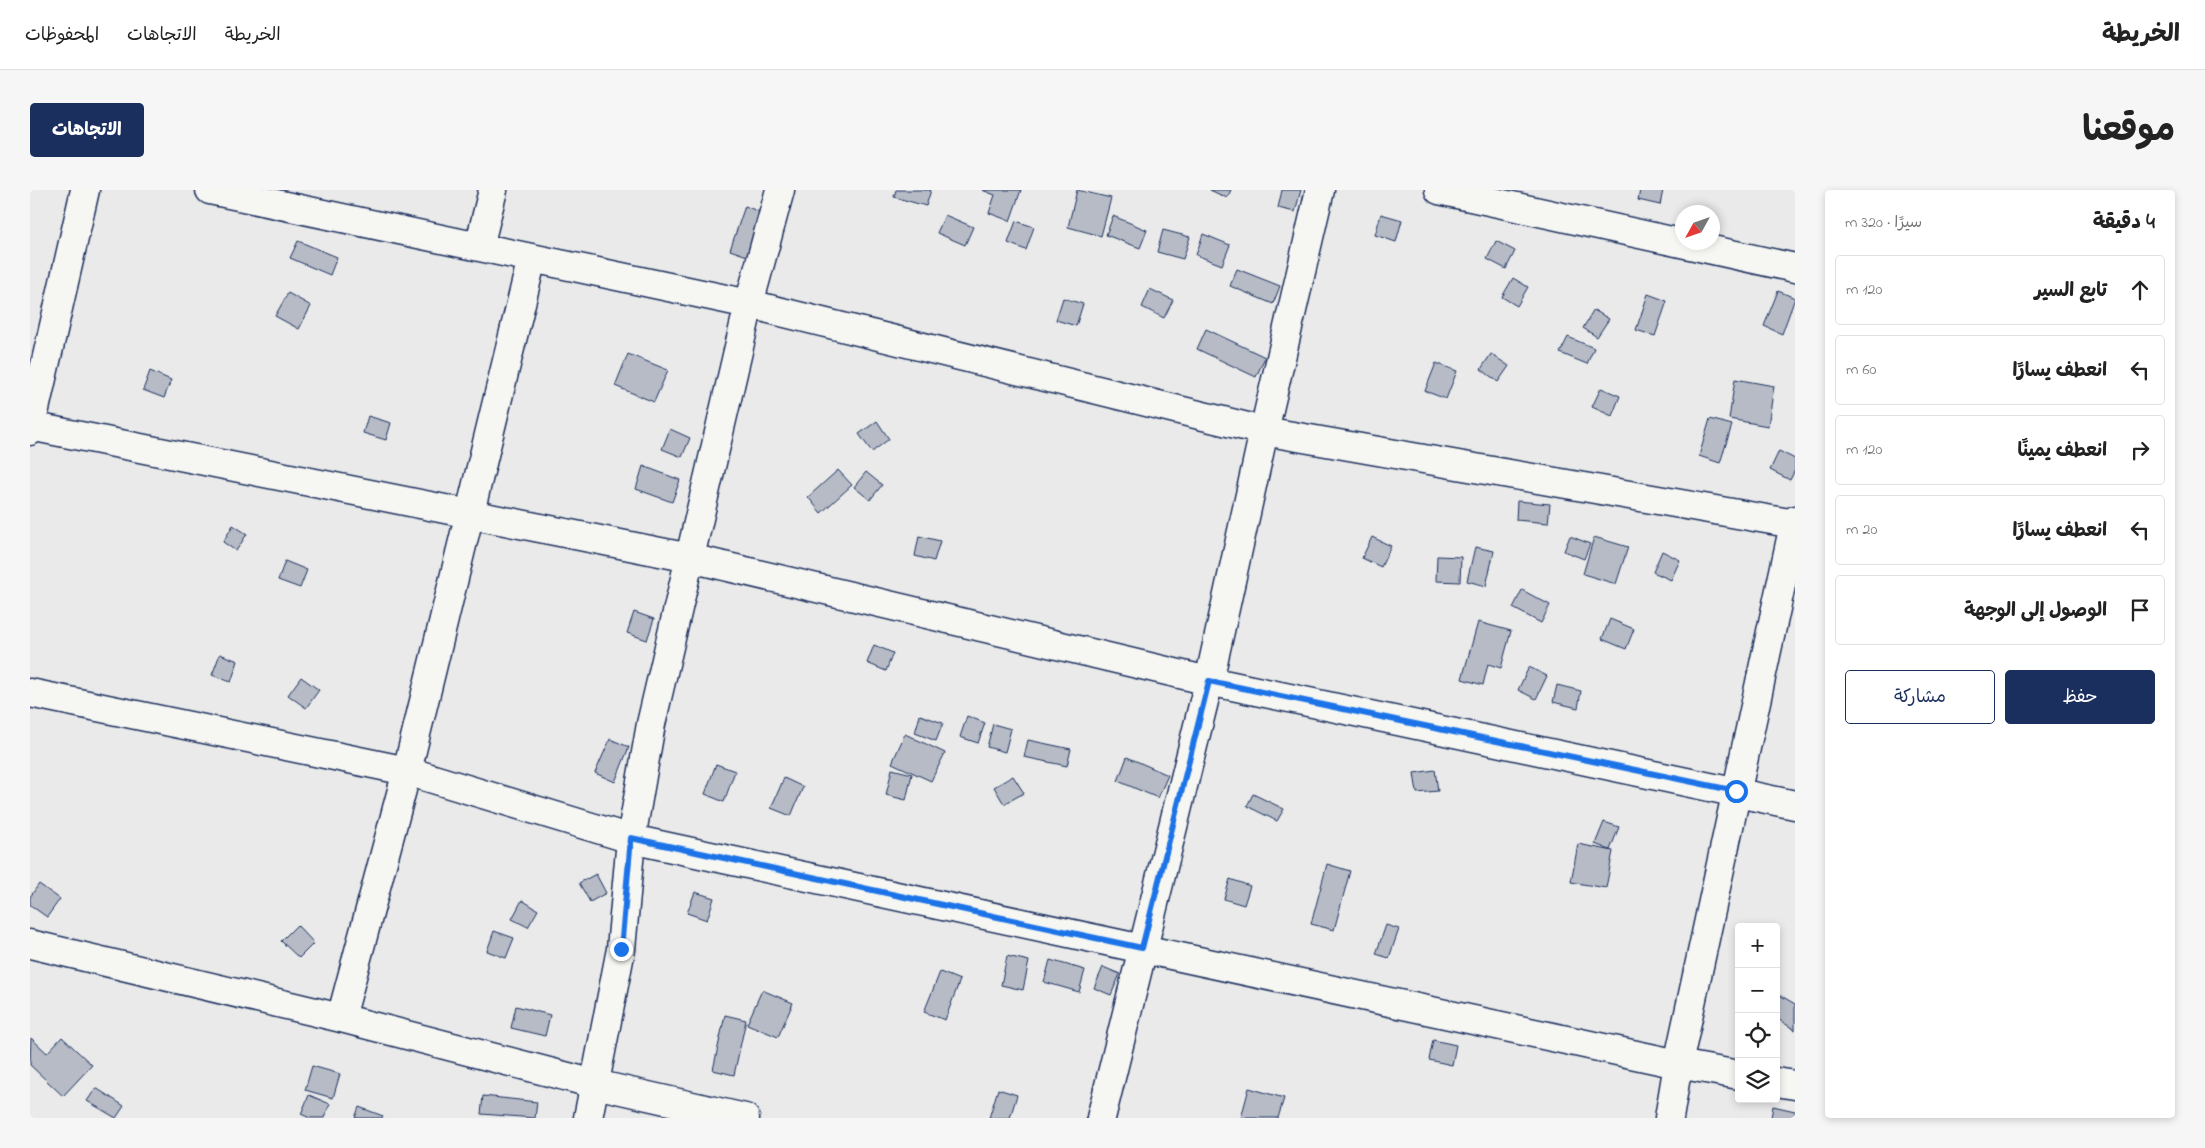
<!DOCTYPE html>
<html lang="ar">
<head>
<meta charset="utf-8">
<style>
	body { margin:0; font-family:"Indie Flower","Playpen Sans Arabic",sans-serif; background:#f6f6f6; color:#222; direction:rtl }
	.controls { position:absolute; right:15px; bottom:15px; display:grid; overflow:hidden; border-radius:5px; box-shadow:0 2px 8px #0003 }
	.controls button { width:45px; height:45px; display:grid; place-items:center; padding:0; border:0; border-bottom:1px solid #e0e0e0; background:#fff; color:#222; font:25px sans-serif }
	.compass { position:absolute; left:1645px; top:15px; width:45px; height:45px; border-radius:50%; background:#fff; box-shadow:0 2px 8px #0003; rotate:230deg }
	.stop { position:absolute; width:15px; height:15px; margin:-11px; border:4px solid #1a73e8; border-radius:50%; background:#fff }
	.stop.end { background:#1a73e8; border-color:#fff; box-shadow:0 1px 5px #0008 }
	.list { margin:0; padding:0; list-style:none }
	h2 { display:flex; justify-content:space-between; align-items:center; height:65px; margin:0; padding:0 20px; font-size:21px }
	h2 small { font-size:16px; font-weight:400; color:#767676 }
	.list li { display:grid; grid-template-columns:32px 1fr auto; gap:15px; align-items:center; box-sizing:border-box; height:70px; margin:0 10px 10px; padding:0 10px; border:1px solid #e0e0e0; border-radius:5px }
	.list b { display:block; font-size:19px; white-space:nowrap }
	.list em { font-size:16px; font-style:normal; color:#767676 }
	.actions { display:flex; gap:10px; padding:15px 20px }
	.actions a { flex:1; padding:11px 0; border:1px solid #1b2f5e; border-radius:5px; text-align:center; font-size:18px; color:#1b2f5e }
	.actions .main { background:#1b2f5e; color:#fff }
	.icon { flex:none; width:28px; height:28px; fill:none; stroke:currentColor; stroke-width:2; stroke-linecap:round; stroke-linejoin:round }
	.map { position:relative; flex:none; width:1765px; height:928px; overflow:hidden; direction:ltr; border-radius:5px }
	header { display:flex; align-items:center; gap:30px; box-sizing:border-box; height:70px; padding:0 25px; background:#fff; border-bottom:1px solid #e0e0e0 }
	header strong { font-size:24px }
	nav { display:flex; gap:28px; margin-inline-start:auto; font-size:18px }
	.intro { display:flex; align-items:center; justify-content:space-between; box-sizing:border-box; height:120px; padding:0 30px }
	h1 { margin:0; font-size:35px }
	.button { padding:12px 22px; border-radius:5px; background:#1b2f5e; color:#fff; font-size:18px; font-weight:700 }
	main { display:flex; gap:30px; padding:0 30px }
	aside { flex:1; background:#fff; border-radius:5px; box-shadow:0 2px 8px #0003 }
	.map>svg:first-child { display:block }
	.building { fill:#b6bbc6; stroke:#1b2f5e }
	.lines { fill:none; stroke-linecap:round; stroke-linejoin:round }
	.minor-casing { stroke:#1b2f5e; stroke-width:31 }
	.minor { stroke:#f6f6f2; stroke-width:28 }
	.route { stroke:#1a73e8; stroke-width:6 }
</style>
</head>
<body>
<header>
<strong>الخريطة</strong>
<nav><a>الخريطة</a><a>الاتجاهات</a><a>المحفوظات</a></nav>
</header>
<div class="intro"><h1>موقعنا</h1><a class="button">الاتجاهات</a></div>
<main>
<aside>
<h2>4 دقيقة<small>سيرًا · 320 m</small></h2>
<ul class="list">
<li><svg class="icon" aria-label="ahead" viewBox="0 0 24 24"><path d="M12 20V5M6 11l6-6 6 6"/></svg><div><b>تابع السير</b></div><em>120 m</em></li>
<li><svg class="icon" aria-label="left" viewBox="0 0 24 24"><path d="M17 20v-9H6M10 6l-5 5 5 5"/></svg><div><b>انعطف يسارًا</b></div><em>60 m</em></li>
<li><svg class="icon" aria-label="right" viewBox="0 0 24 24"><path d="M7 20v-9h11M14 6l5 5-5 5"/></svg><div><b>انعطف يمينًا</b></div><em>120 m</em></li>
<li><svg class="icon" aria-label="left" viewBox="0 0 24 24"><path d="M17 20v-9H6M10 6l-5 5 5 5"/></svg><div><b>انعطف يسارًا</b></div><em>20 m</em></li>
<li><svg class="icon" aria-label="arrive" viewBox="0 0 24 24"><path d="M6 21V4h12l-3 4 3 4H6"/></svg><div><b>الوصول إلى الوجهة</b></div></li>
</ul>
<div class="actions"><a class="main">حفظ</a><a>مشاركة</a></div>
</aside>
<div class="map">
<svg width="1765" height="928" viewBox="0 0 1765 928">
	<rect width="100%" height="100%" fill="#e9eae9"/>
	<filter id="ink" filterUnits="userSpaceOnUse"><feTurbulence type="fractalNoise" baseFrequency=".02" numOctaves="2"/><feDisplacementMap in="SourceGraphic" scale="10" xChannelSelector="R" yChannelSelector="G"/><feConvolveMatrix kernelMatrix="1 2 1 2 8 2 1 2 1" color-interpolation-filters="sRGB"/></filter>
	<g filter="url(#ink)">
		<path class="building" d="M 866,0 L 901,0 L 896,16 L 864,7 Z
			M 952,0 L 991,0 L 980,31 L 959,23 L 965,5 Z
			M 1047,0 L 1081,8 L 1071,46 L 1038,37 Z
			M 1180,0 L 1201,0 L 1197,8 Z
			M 1252,0 L 1271,0 L 1265,22 L 1248,18 Z
			M 1610,0 L 1633,0 L 1630,15 L 1608,10 Z
			M 715,16 L 735,24 L 720,67 L 700,60 Z
			M 1351,24 L 1372,30 L 1366,52 L 1345,45 Z
			M 915,25 L 943,37 L 935,55 L 907,43 Z
			M 1083,26 L 1117,40 L 1110,58 L 1076,45 Z
			M 986,31 L 1004,37 L 996,60 L 978,53 Z
			M 1133,40 L 1160,47 L 1153,69 L 1127,62 Z
			M 1173,44 L 1200,55 L 1192,75 L 1166,65 Z
			M 268,51 L 307,67 L 300,85 L 260,68 Z
			M 1466,51 L 1485,61 L 1476,79 L 1457,69 Z
			M 1207,79 L 1250,96 L 1243,114 L 1200,96 Z
			M 1483,88 L 1498,97 L 1487,116 L 1472,107 Z
			M 1120,99 L 1143,110 L 1134,128 L 1112,117 Z
			M 1748,101 L 1765,108 L 1752,144 L 1734,136 Z
			M 258,103 L 281,116 L 269,139 L 245,126 Z
			M 1618,104 L 1637,111 L 1625,146 L 1606,140 Z
			M 1033,108 L 1053,114 L 1046,136 L 1026,130 Z
			M 1564,120 L 1579,129 L 1567,147 L 1553,138 Z
			M 1176,139 L 1235,167 L 1226,187 L 1167,159 Z
			M 1538,147 L 1564,158 L 1557,174 L 1530,163 Z
			M 598,164 L 638,180 L 624,212 L 585,196 Z
			M 1461,164 L 1479,176 L 1468,192 L 1451,179 Z
			M 1406,173 L 1427,181 L 1416,209 L 1395,201 Z
			M 120,181 L 141,190 L 134,208 L 113,200 Z
			M 1705,189 L 1744,196 L 1738,236 L 1699,229 Z
			M 1571,198 L 1590,206 L 1582,226 L 1562,217 Z
			M 338,226 L 361,233 L 356,250 L 333,243 Z
			M 1680,229 L 1702,235 L 1690,273 L 1669,266 Z
			M 847,231 L 859,249 L 842,262 L 829,244 Z
			M 640,239 L 660,248 L 652,267 L 632,259 Z
			M 1749,261 L 1765,269 L 1765,280 L 1760,290 L 1740,280 Z
			M 613,276 L 650,290 L 642,312 L 606,299 Z
			M 808,280 L 822,295 L 791,323 L 778,307 Z
			M 836,282 L 852,295 L 840,310 L 824,297 Z
			M 1487,311 L 1520,314 L 1518,333 L 1486,330 Z
			M 203,335 L 217,344 L 206,361 L 193,352 Z
			M 889,346 L 910,351 L 904,371 L 885,366 Z
			M 1540,346 L 1560,354 L 1554,369 L 1534,361 Z
			M 1342,347 L 1361,356 L 1351,377 L 1332,368 Z
			M 1564,347 L 1598,357 L 1586,394 L 1553,384 Z
			M 1445,357 L 1464,361 L 1456,396 L 1437,391 Z
			M 1632,361 L 1650,370 L 1641,390 L 1623,382 Z
			M 1407,366 L 1431,367 L 1430,392 L 1406,391 Z
			M 255,371 L 277,380 L 270,398 L 248,390 Z
			M 1492,400 L 1520,415 L 1511,433 L 1483,418 Z
			M 604,422 L 624,429 L 617,450 L 597,443 Z
			M 1580,429 L 1604,439 L 1596,459 L 1572,449 Z
			M 1448,432 L 1481,441 L 1471,478 L 1458,474 L 1453,495 L 1432,489 Z
			M 844,455 L 863,463 L 856,481 L 837,473 Z
			M 190,464 L 208,471 L 201,492 L 182,485 Z
			M 1499,477 L 1517,486 L 1506,509 L 1488,500 Z
			M 271,487 L 289,500 L 276,518 L 258,505 Z
			M 1527,495 L 1551,501 L 1548,518 L 1523,512 Z
			M 890,525 L 913,533 L 906,551 L 885,543 Z
			M 937,526 L 955,533 L 948,553 L 930,547 Z
			M 963,534 L 981,539 L 975,562 L 957,557 Z
			M 875,544 L 915,563 L 901,591 L 862,573 Z
			M 580,549 L 599,557 L 585,592 L 565,583 Z
			M 998,550 L 1041,559 L 1037,576 L 994,567 Z
			M 1097,567 L 1138,585 L 1128,608 L 1088,591 Z
			M 686,574 L 705,581 L 694,612 L 675,604 Z
			M 862,579 L 882,584 L 876,610 L 856,605 Z
			M 1405,580 L 1408,601 L 1387,603 L 1384,583 Z
			M 983,586 L 994,603 L 974,614 L 964,597 Z
			M 754,588 L 773,597 L 761,626 L 741,618 Z
			M 1223,604 L 1254,619 L 1247,631 L 1217,616 Z
			M 1574,632 L 1589,637 L 1580,660 L 1565,654 Z
			M 1548,654 L 1583,661 L 1576,698 L 1541,692 Z
			M 1297,674 L 1320,681 L 1304,740 L 1281,734 Z
			M 566,684 L 576,703 L 560,712 L 549,693 Z
			M 1200,689 L 1220,696 L 1214,715 L 1194,709 Z
			M 9,694 L 30,709 L 17,727 L 0,715 L 0,707 Z
			M 665,702 L 684,708 L 677,730 L 657,723 Z
			M 492,710 L 508,720 L 498,737 L 482,729 Z
			M 267,735 L 284,753 L 269,768 L 251,751 Z
			M 1356,735 L 1369,739 L 1359,768 L 1346,764 Z
			M 464,741 L 484,748 L 476,768 L 457,761 Z
			M 977,766 L 999,771 L 993,800 L 971,795 Z
			M 1020,770 L 1055,780 L 1049,802 L 1014,792 Z
			M 1073,777 L 1090,784 L 1081,805 L 1064,798 Z
			M 910,782 L 930,790 L 915,830 L 894,822 Z
			M 732,800 L 763,813 L 748,847 L 717,834 Z
			M 1748,804 L 1765,814 L 1765,840 L 1746,828 Z
			M 486,816 L 520,825 L 515,846 L 481,838 Z
			M 695,825 L 716,830 L 704,885 L 683,880 Z
			M 32,847 L 62,875 L 33,906 L 0,875 L 1,848 L 17,863 Z
			M 1403,850 L 1426,855 L 1422,875 L 1399,870 Z
			M 282,876 L 310,884 L 303,908 L 275,900 Z
			M 66,898 L 94,916 L 86,928 L 57,911 Z
			M 1219,898 L 1254,908 L 1248,928 L 1211,928 Z
			M 968,899 L 987,905 L 980,928 L 959,928 Z
			M 279,905 L 300,914 L 294,928 L 280,928 L 271,924 Z
			M 453,906 L 507,912 L 505,928 L 451,924 Z
			M 1743,916 L 1765,921 L 1765,928 L 1741,928 Z
			M 329,917 L 353,926 L 352,928 L 325,928 Z"/>
		<g class="lines">
			<g class="minor-casing">
				<path id="minor" d="M 180,0 L 719,114 L 1234,241 L 1765,334
					M 1409,0 L 1765,78
					M 449,57 L 463,0
					M 0,236 L 660,368 L 1179,491 L 1765,615
					M 0,241 L 55,0
					M 0,503 L 377,581 L 601,649 L 1648,874 L 1709,885
					M 0,754 L 311,828 L 565,894 L 715,928
					M 311,828 L 377,581 L 502,68
					M 1746,892 L 1765,895
					M 558,928 L 591,759 L 601,649 L 621,534 L 719,114 L 750,0
					M 1071,928 L 1179,491 L 1234,241 L 1290,0
					M 1639,928 L 1648,874 L 1765,330"/>
			</g>
			<use href="#minor" class="minor"/>
		</g>
	</g>
	<g class="lines" filter="url(#ink)">
		<path class="route" d="M 591,759 L 601,648 L 1112,758 L 1179,491 L 1706,601"/>
	</g>
</svg>
<div class="controls">
<button>+</button>
<button>−</button>
<button><svg class="icon" aria-label="locate" viewBox="0 0 24 24"><circle cx="12" cy="12" r="6"/><path d="M12 2v4M12 18v4M2 12h4M18 12h4"/></svg></button>
<button><svg class="icon" aria-label="layers" viewBox="0 0 24 24"><path d="M12 4l9 5-9 5-9-5zM3 14l9 5 9-5"/></svg></button>
</div>
<svg class="compass" viewBox="-18 -18 36 36"><path d="M0-13l5 13h-10z" fill="#e53935"/><path d="M0 13l5-13h-10z" fill="#767676"/></svg>
<div class="stop" style="left:1706px;top:601px"></div>
<div class="stop end" style="left:591px;top:759px"></div>
</div>
</main>
</body>
</html>
